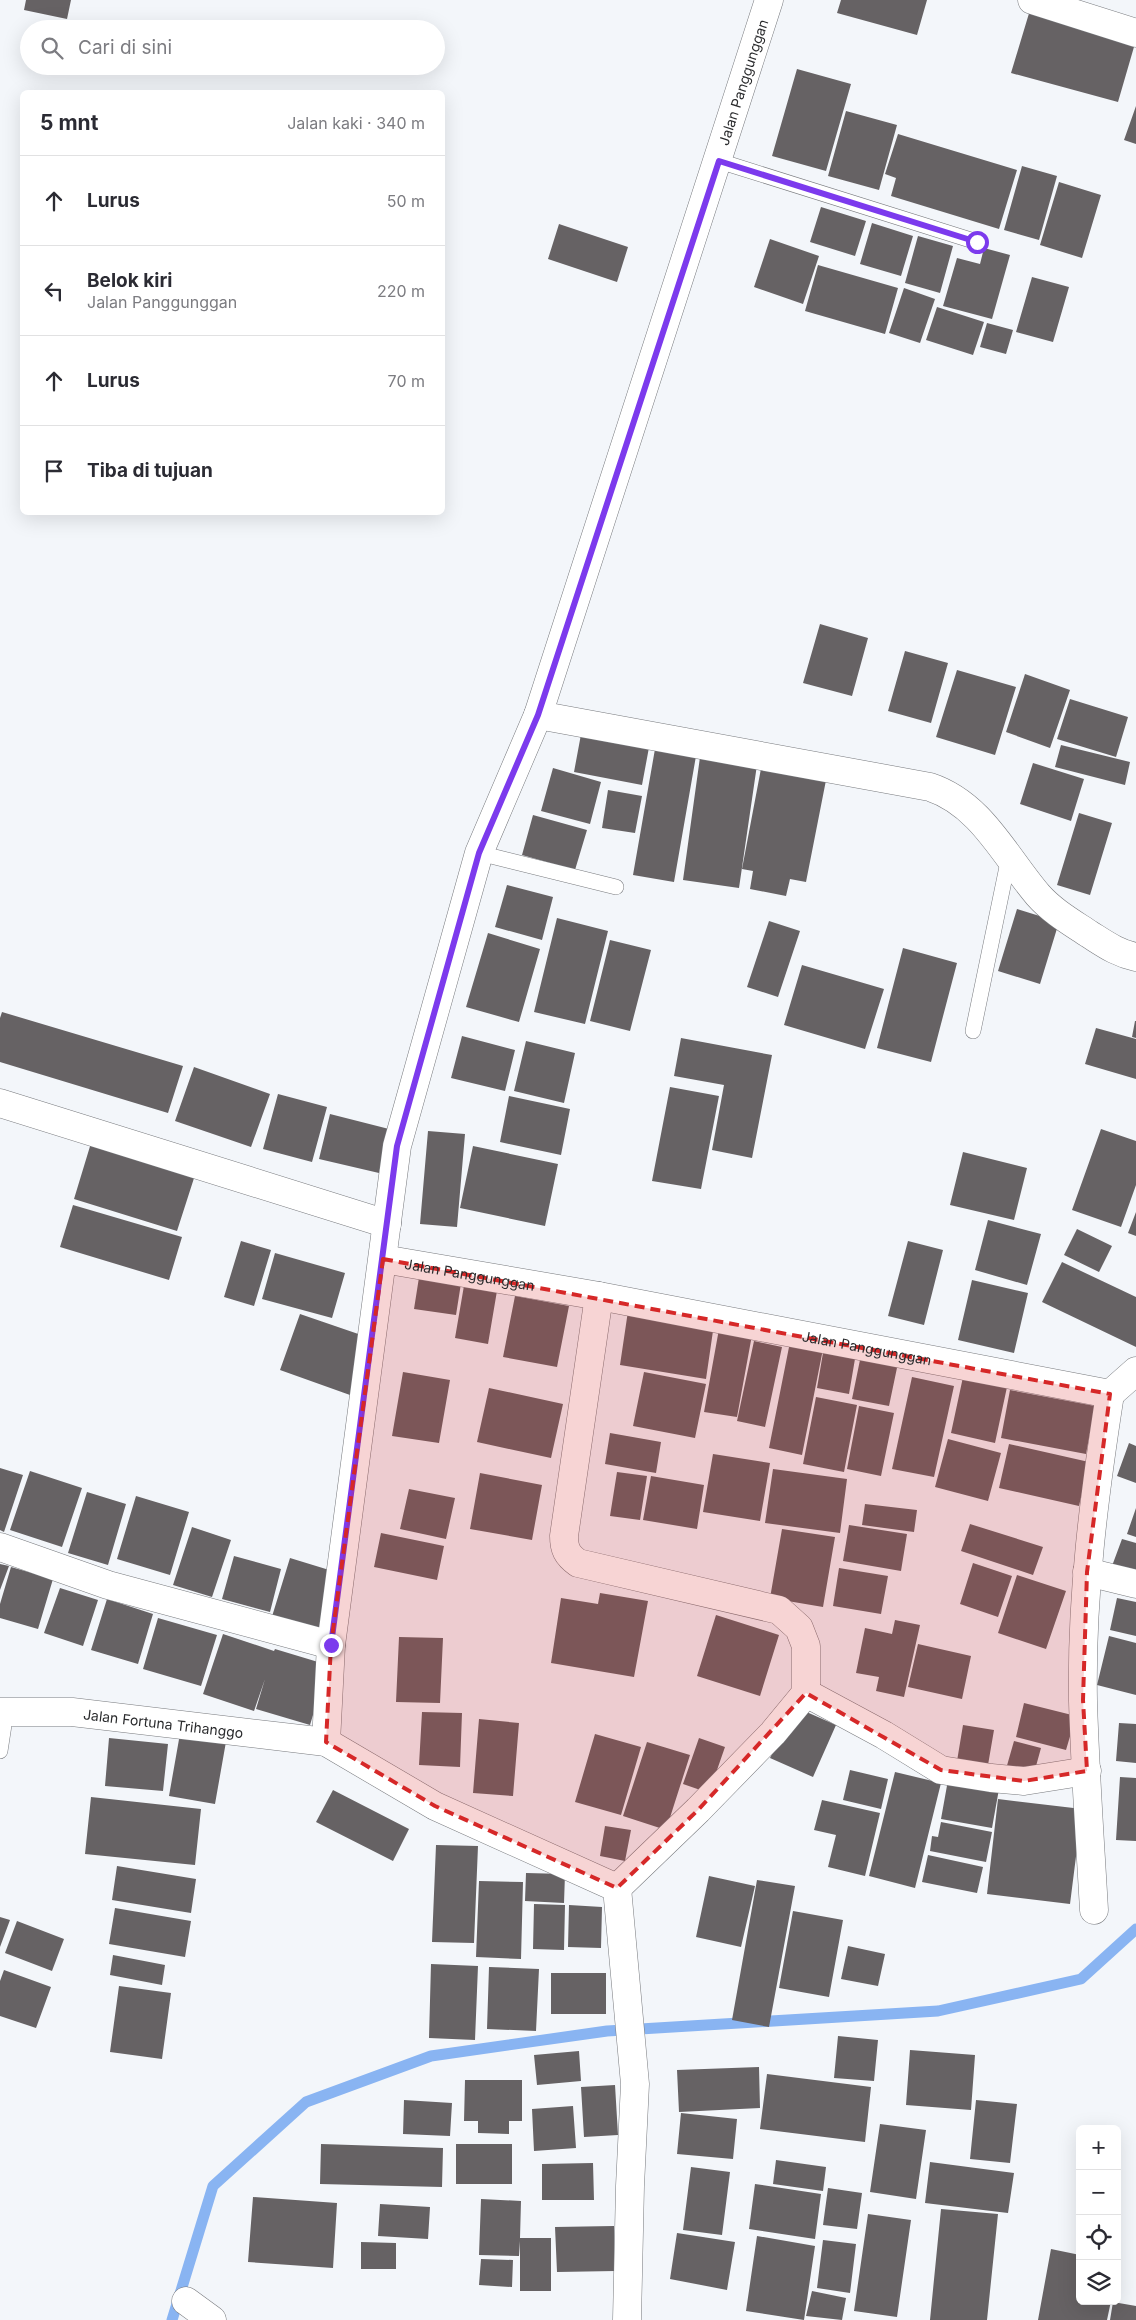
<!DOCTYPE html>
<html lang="id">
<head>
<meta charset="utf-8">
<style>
	body { margin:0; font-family:Inter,sans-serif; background:#f2f2f3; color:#2b2b33 }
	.controls { position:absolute; right:15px; bottom:15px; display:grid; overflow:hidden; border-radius:8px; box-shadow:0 5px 20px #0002 }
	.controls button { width:45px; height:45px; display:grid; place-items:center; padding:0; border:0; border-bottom:1px solid #e1e1e2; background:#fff; color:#2b2b33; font:25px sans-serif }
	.stop { position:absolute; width:15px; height:15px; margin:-11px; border:4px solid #7c3aed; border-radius:50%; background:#fff }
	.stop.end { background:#7c3aed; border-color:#fff; box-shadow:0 1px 5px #0008 }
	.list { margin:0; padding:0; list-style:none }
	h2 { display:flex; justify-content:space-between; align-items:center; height:65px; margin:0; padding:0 20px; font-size:21px }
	h2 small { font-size:16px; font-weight:400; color:#7c7c81 }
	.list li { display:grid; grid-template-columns:32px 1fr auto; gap:15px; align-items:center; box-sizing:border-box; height:90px; padding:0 20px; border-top:1px solid #e1e1e2 }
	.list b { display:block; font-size:19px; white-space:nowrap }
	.list p { margin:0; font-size:16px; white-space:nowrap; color:#7c7c81 }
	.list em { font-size:16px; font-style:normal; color:#7c7c81 }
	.icon { flex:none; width:28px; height:28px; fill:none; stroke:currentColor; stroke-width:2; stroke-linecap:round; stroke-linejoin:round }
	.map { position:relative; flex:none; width:1136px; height:2320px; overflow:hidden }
	.search { position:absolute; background:#fff; box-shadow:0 5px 20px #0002; left:20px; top:20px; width:425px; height:55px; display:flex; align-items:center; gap:12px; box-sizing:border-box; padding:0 18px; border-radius:28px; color:#7c7c81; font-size:19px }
	.panel { position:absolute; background:#fff; box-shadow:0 5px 20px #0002; left:20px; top:90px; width:425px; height:425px; border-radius:8px }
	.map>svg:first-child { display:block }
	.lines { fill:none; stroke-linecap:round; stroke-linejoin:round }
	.stream { stroke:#89b4f2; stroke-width:11 }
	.building { fill:#666264 }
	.lane-casing { stroke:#787a7e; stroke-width:16 }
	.street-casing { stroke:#787a7e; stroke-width:29 }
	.lane { stroke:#fff; stroke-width:15 }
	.street { stroke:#fff; stroke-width:28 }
	.route { stroke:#7c3aed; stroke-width:6 }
	.marked { fill:#d62828; fill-opacity:0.2; stroke:#d62828; stroke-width:4; stroke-dasharray:10 6; stroke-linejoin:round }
	.labels { text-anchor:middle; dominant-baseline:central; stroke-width:5; stroke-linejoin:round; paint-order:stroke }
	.street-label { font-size:14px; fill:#2a2b2d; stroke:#fff }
</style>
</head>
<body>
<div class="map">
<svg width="1136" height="2320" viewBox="0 0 1136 2320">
	<rect width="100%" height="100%" fill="#f3f6fa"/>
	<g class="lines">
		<path class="stream" d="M 172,2320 L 213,2186 L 306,2102 L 431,2056 L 607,2031 L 938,2011 L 1081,1979 L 1136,1929"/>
	</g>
	<path class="building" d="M 26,0 L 71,0 L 67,19 L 24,10 Z
		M 841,0 L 927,0 L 917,35 L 837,13 Z
		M 1030,10 L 1136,40 L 1118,102 L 1011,73 Z
		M 797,69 L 851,84 L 826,171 L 772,156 Z
		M 1136,106 L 1136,144 L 1124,140 Z
		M 846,111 L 897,125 L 879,190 L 828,176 Z
		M 898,134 L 1017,170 L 999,229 L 891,196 L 896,178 L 885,174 Z
		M 1022,166 L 1057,176 L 1039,240 L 1004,230 Z
		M 1059,182 L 1101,195 L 1082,258 L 1040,245 Z
		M 821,207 L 866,221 L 855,256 L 810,242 Z
		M 872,223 L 913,236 L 901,276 L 860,264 Z
		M 559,224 L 628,247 L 617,282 L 548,259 Z
		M 918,236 L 953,246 L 940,293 L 905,283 Z
		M 770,239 L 819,256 L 803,304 L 754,287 Z
		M 984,248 L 1010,255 L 992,319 L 943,306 L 957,258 L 980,264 Z
		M 818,265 L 898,288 L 885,334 L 805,311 Z
		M 1032,277 L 1069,287 L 1053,342 L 1016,332 Z
		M 904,288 L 935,299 L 920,343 L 889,333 Z
		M 937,307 L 984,322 L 973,355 L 926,340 Z
		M 987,323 L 1013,330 L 1006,354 L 980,347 Z
		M 820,624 L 868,638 L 852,696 L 803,683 Z
		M 905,651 L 948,663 L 931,723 L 888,711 Z
		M 957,670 L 1016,687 L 995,755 L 936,737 Z
		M 1025,674 L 1070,690 L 1050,748 L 1006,732 Z
		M 1070,699 L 1128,717 L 1116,757 L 1057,739 Z
		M 582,729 L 650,742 L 642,785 L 574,772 Z
		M 1061,745 L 1130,762 L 1125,785 L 1055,767 Z
		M 655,749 L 696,756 L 674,882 L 633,875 Z
		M 701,750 L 758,758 L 739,888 L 683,880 Z
		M 763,758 L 828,770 L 806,882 L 790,879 L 786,896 L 750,889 L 753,871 L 742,869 Z
		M 1033,763 L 1084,779 L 1071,821 L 1020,804 Z
		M 553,768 L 601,782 L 590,824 L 541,811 Z
		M 608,790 L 642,796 L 635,833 L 602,828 Z
		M 1079,813 L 1112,823 L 1090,895 L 1057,885 Z
		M 533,815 L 587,830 L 575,870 L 522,855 Z
		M 507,885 L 553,897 L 542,940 L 495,927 Z
		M 1017,909 L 1059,922 L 1040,984 L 998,971 Z
		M 557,918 L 608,931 L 585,1024 L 534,1012 Z
		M 769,921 L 800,931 L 778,997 L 747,987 Z
		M 488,933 L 540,949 L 519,1022 L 466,1007 Z
		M 610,940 L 651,950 L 630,1031 L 590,1021 Z
		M 903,948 L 957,963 L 931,1062 L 877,1048 Z
		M 802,965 L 884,989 L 865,1049 L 784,1025 Z
		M 2,1012 L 183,1066 L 168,1113 L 0,1062 L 0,1018 Z
		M 1135,1021 L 1136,1021 L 1136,1038 L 1132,1037 Z
		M 1096,1028 L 1136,1039 L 1136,1079 L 1085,1064 Z
		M 462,1036 L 515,1050 L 505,1091 L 451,1078 Z
		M 681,1038 L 772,1055 L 752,1158 L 712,1150 L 724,1085 L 674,1076 Z
		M 526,1041 L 575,1053 L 564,1103 L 514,1091 Z
		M 194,1067 L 270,1094 L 251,1147 L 175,1121 Z
		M 670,1087 L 719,1096 L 701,1189 L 652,1181 Z
		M 278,1094 L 327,1107 L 312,1162 L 263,1149 Z
		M 509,1096 L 570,1109 L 561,1155 L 500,1142 Z
		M 330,1114 L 389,1129 L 379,1173 L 319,1159 Z
		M 1101,1129 L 1136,1141 L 1136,1185 L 1121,1227 L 1072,1210 Z
		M 428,1131 L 465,1134 L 457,1227 L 420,1224 Z
		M 91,1143 L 195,1175 L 177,1231 L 74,1199 Z
		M 473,1146 L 558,1164 L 545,1226 L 460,1208 Z
		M 963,1152 L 1027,1168 L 1014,1220 L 950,1205 Z
		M 73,1205 L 182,1237 L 169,1280 L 60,1247 Z
		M 1136,1212 L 1136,1236 L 1128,1233 Z
		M 988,1220 L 1041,1234 L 1027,1285 L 975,1270 Z
		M 1077,1229 L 1112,1246 L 1099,1272 L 1064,1255 Z
		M 241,1241 L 271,1250 L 254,1306 L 224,1297 Z
		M 908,1241 L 943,1250 L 924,1325 L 888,1316 Z
		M 275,1253 L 345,1273 L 332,1318 L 262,1299 Z
		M 1062,1262 L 1136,1297 L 1136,1347 L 1042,1302 Z
		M 420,1271 L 462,1277 L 456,1315 L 414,1309 Z
		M 466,1274 L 499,1279 L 488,1344 L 455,1338 Z
		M 972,1280 L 1028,1293 L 1014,1353 L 958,1340 Z
		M 515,1296 L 569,1306 L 557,1367 L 503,1357 Z
		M 628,1311 L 714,1324 L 706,1379 L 620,1365 Z
		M 300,1314 L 370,1338 L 350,1395 L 280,1370 Z
		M 719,1329 L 752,1335 L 737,1417 L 704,1412 Z
		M 754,1341 L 782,1347 L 765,1427 L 737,1421 Z
		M 790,1342 L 823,1349 L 802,1455 L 769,1448 Z
		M 824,1347 L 856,1353 L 849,1394 L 817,1388 Z
		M 861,1355 L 898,1363 L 889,1406 L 852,1399 Z
		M 403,1372 L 450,1380 L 439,1443 L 392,1436 Z
		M 644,1372 L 706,1384 L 695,1438 L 633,1426 Z
		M 912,1377 L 954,1386 L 934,1477 L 892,1469 Z
		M 963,1377 L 1007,1387 L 995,1443 L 951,1433 Z
		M 489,1388 L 563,1404 L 551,1458 L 477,1442 Z
		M 1010,1390 L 1095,1406 L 1086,1454 L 1001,1438 Z
		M 816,1397 L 857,1405 L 844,1472 L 803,1464 Z
		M 859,1406 L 894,1413 L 881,1476 L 847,1469 Z
		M 610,1433 L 661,1442 L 656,1473 L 605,1464 Z
		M 948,1439 L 1001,1453 L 988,1501 L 935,1487 Z
		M 1129,1443 L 1136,1446 L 1136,1483 L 1117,1476 Z
		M 1009,1444 L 1089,1462 L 1079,1506 L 999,1488 Z
		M 713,1454 L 770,1463 L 760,1521 L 703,1512 Z
		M 0,1468 L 23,1475 L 4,1532 L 0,1530 Z
		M 773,1469 L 847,1479 L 840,1533 L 765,1523 Z
		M 30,1471 L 82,1488 L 62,1547 L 10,1530 Z
		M 617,1472 L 647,1476 L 640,1520 L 610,1516 Z
		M 480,1473 L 542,1485 L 532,1540 L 470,1529 Z
		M 651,1476 L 704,1485 L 697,1529 L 643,1520 Z
		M 409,1489 L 455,1498 L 446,1539 L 400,1529 Z
		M 87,1492 L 126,1504 L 108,1565 L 68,1553 Z
		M 136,1496 L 189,1512 L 170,1575 L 117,1559 Z
		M 865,1504 L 917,1510 L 914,1532 L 862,1525 Z
		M 1136,1508 L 1136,1537 L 1127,1534 Z
		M 970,1524 L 1043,1547 L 1033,1575 L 961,1551 Z
		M 849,1525 L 907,1534 L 901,1571 L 843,1561 Z
		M 192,1527 L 231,1540 L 212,1597 L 173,1585 Z
		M 782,1529 L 835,1537 L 823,1607 L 770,1598 Z
		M 381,1533 L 444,1546 L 437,1580 L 374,1567 Z
		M 1122,1539 L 1136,1543 L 1136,1574 L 1112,1566 Z
		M 234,1556 L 281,1569 L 270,1612 L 222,1599 Z
		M 290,1558 L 339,1573 L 319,1638 L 270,1623 Z
		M 973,1563 L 1012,1576 L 998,1617 L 960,1604 Z
		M 0,1564 L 9,1566 L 0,1590 Z
		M 11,1567 L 53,1579 L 38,1629 L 0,1618 L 0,1604 Z
		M 839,1568 L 888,1576 L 881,1614 L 833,1606 Z
		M 1017,1575 L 1066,1591 L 1046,1649 L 998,1633 Z
		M 60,1588 L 98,1600 L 83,1646 L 44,1633 Z
		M 600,1593 L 648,1601 L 634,1677 L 551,1663 L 561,1598 L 598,1604 Z
		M 1117,1598 L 1136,1602 L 1136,1636 L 1110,1630 Z
		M 107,1599 L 153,1614 L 138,1664 L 91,1650 Z
		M 716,1615 L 779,1635 L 760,1696 L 697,1676 Z
		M 158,1618 L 217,1635 L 201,1686 L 143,1669 Z
		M 895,1620 L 920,1625 L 904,1697 L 876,1691 L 879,1677 L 856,1673 L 865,1628 L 892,1634 Z
		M 223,1634 L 274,1651 L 275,1649 L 328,1665 L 310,1725 L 256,1709 L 265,1679 L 254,1711 L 203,1694 Z
		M 1109,1636 L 1136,1643 L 1136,1695 L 1097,1685 Z
		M 399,1637 L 443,1638 L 440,1703 L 396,1702 Z
		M 918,1644 L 971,1656 L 962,1699 L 908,1687 Z
		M 1024,1703 L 1076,1716 L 1066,1750 L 1016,1737 Z
		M 802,1710 L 836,1725 L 813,1777 L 770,1758 L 789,1718 Z
		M 422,1712 L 462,1713 L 460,1767 L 419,1765 Z
		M 479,1719 L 519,1723 L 513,1796 L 473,1793 Z
		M 1119,1723 L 1136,1724 L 1136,1763 L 1116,1761 Z
		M 963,1725 L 994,1730 L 988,1765 L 957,1761 Z
		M 181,1728 L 227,1736 L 215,1804 L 169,1796 Z
		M 595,1734 L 641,1747 L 621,1815 L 575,1802 Z
		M 109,1738 L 168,1744 L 163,1791 L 105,1786 Z
		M 699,1738 L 725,1747 L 709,1793 L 683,1784 Z
		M 1014,1741 L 1041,1748 L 1033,1777 L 1006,1769 Z
		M 647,1742 L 690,1755 L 666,1830 L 623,1816 Z
		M 850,1770 L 888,1779 L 881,1809 L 843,1800 Z
		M 895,1772 L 941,1783 L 915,1888 L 869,1876 Z
		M 1120,1777 L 1136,1778 L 1136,1841 L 1116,1840 Z
		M 948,1780 L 999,1789 L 992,1828 L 941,1819 Z
		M 333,1790 L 409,1829 L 393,1861 L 316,1822 Z
		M 91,1797 L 201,1809 L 195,1865 L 85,1854 Z
		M 998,1799 L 1082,1809 L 1070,1904 L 987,1894 Z
		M 822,1800 L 880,1813 L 865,1876 L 828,1867 L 836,1835 L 814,1830 Z
		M 941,1822 L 992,1832 L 986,1862 L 930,1851 L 932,1836 L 938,1837 Z
		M 605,1826 L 631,1830 L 625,1861 L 600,1856 Z
		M 436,1845 L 478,1846 L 474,1943 L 432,1942 Z
		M 928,1855 L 983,1867 L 977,1893 L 922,1882 Z
		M 117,1866 L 196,1879 L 191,1913 L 112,1900 Z
		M 526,1873 L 565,1874 L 564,1903 L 525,1901 Z
		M 709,1876 L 755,1886 L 741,1947 L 696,1937 Z
		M 757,1880 L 795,1886 L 769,2027 L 732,2020 Z
		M 479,1881 L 523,1882 L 521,1959 L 476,1957 Z
		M 534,1904 L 565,1905 L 564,1950 L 533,1949 Z
		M 569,1905 L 602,1907 L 601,1948 L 568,1947 Z
		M 115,1908 L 191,1921 L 185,1957 L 109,1944 Z
		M 793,1911 L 843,1920 L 829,1997 L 779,1988 Z
		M 0,1917 L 10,1920 L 0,1947 Z
		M 17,1921 L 64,1939 L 52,1971 L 5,1953 Z
		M 848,1946 L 885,1954 L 878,1986 L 841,1979 Z
		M 113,1955 L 165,1965 L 162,1985 L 110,1975 Z
		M 431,1964 L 478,1966 L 475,2040 L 429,2038 Z
		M 489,1967 L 539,1969 L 536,2031 L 487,2029 Z
		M 4,1970 L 51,1987 L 36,2028 L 0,2016 L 0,1981 Z
		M 551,1973 L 606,1973 L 606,2014 L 551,2014 Z
		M 119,1986 L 171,1993 L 162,2059 L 110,2052 Z
		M 838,2036 L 878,2040 L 874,2081 L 834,2078 Z
		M 910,2050 L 975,2055 L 971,2110 L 906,2105 Z
		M 579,2051 L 581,2081 L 537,2085 L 534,2055 Z
		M 759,2067 L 760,2108 L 679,2112 L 677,2070 Z
		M 767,2074 L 871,2087 L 865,2142 L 760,2129 Z
		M 465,2080 L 522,2080 L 522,2121 L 509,2121 L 509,2134 L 478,2133 L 478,2121 L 464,2121 Z
		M 615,2085 L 618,2135 L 584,2137 L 581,2087 Z
		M 404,2100 L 452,2103 L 450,2136 L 403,2134 Z
		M 976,2100 L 1017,2104 L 1010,2163 L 970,2159 Z
		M 573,2106 L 576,2148 L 534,2151 L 532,2109 Z
		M 681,2113 L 737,2119 L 733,2159 L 677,2154 Z
		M 880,2124 L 926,2130 L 916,2199 L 870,2192 Z
		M 321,2144 L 443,2148 L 442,2187 L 320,2184 Z
		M 456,2144 L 512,2144 L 512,2184 L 456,2184 Z
		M 776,2160 L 826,2167 L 823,2191 L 773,2184 Z
		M 930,2162 L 1014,2173 L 1008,2213 L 925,2203 Z
		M 593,2163 L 594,2200 L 542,2200 L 542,2164 Z
		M 691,2167 L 730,2172 L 722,2235 L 683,2230 Z
		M 755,2184 L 821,2194 L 815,2239 L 749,2229 Z
		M 828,2188 L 862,2193 L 857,2229 L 823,2225 Z
		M 253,2197 L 337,2203 L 333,2268 L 248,2262 Z
		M 481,2199 L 521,2201 L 520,2238 L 551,2238 L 551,2291 L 520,2291 L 520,2241 L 519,2256 L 479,2255 Z
		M 380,2204 L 430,2207 L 428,2239 L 378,2236 Z
		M 941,2209 L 998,2214 L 987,2320 L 930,2320 Z
		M 868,2214 L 911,2220 L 897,2317 L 854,2311 Z
		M 614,2226 L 615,2271 L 557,2272 L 555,2227 Z
		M 677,2233 L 735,2242 L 727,2290 L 670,2279 Z
		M 757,2236 L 815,2246 L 804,2320 L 746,2311 Z
		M 823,2240 L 856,2244 L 850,2293 L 817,2288 Z
		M 361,2242 L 396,2243 L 396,2269 L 361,2269 Z
		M 1051,2249 L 1080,2255 L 1080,2301 L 1111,2301 L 1107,2320 L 1038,2320 Z
		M 481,2259 L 513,2260 L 512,2287 L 479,2285 Z
		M 812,2291 L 846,2298 L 842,2320 L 806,2316 Z
		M 1113,2302 L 1136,2306 L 1136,2320 L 1110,2320 Z"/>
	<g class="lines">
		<g class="lane-casing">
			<path id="lane" d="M 719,161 L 977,242
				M 479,853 L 616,887
				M 973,1031 L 1009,857
				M 0,1751 L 6,1712"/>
		</g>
		<g class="street-casing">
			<g id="street">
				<path d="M 1032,0 L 1136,33"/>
				<path d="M 538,715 L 930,787 C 981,804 1004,855 1038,895 C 1052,911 1071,922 1089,934 C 1105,944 1117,953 1136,957"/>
				<path d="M 0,1103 L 387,1224"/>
				<path id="s1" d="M 383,1259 L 599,1296 L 1110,1394 L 1136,1371"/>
				<path d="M 599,1296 L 564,1536 C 564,1549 567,1555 578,1563 L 779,1610 L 799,1628 L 806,1646 L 806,1693 L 773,1733 L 698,1810 L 617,1888"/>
				<path d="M 0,1547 L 108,1585 L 331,1645"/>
				<path d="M 1087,1572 L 1136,1584"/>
				<path d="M 806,1693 L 884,1735 L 941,1770 L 991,1778 L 1024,1781 L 1087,1771"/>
				<path id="s2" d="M 0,1712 L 72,1712 L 326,1742 L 435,1806 L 617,1888 L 635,2084 L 630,2186 L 627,2320"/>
				<path id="s3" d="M 326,1742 L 331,1645 L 397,1146 L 479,853 L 538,715 L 769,0"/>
				<path d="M 1094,1910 C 1090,1840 1085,1770 1083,1701 C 1081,1598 1094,1496 1110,1394"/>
				<path d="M 186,2301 L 212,2320"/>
			</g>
		</g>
		<use href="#lane" class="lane"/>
		<use href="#street" class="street"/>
	</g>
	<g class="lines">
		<path class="route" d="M 331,1645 L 397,1146 L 479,853 L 538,715 L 719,161 L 977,242"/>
	</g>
	<path class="marked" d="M 383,1259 L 1110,1394 L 1087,1572 L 1083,1700 L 1087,1771 L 1024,1781 L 941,1770 L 806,1693 L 698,1810 L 617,1888 L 435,1806 L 326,1742 L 331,1645 Z"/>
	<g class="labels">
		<g class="street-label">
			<text stroke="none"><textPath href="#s3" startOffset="1720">Jalan Panggunggan</textPath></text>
			<text stroke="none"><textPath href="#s1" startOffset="88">Jalan Panggunggan</textPath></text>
			<text stroke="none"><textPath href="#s1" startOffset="492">Jalan Panggunggan</textPath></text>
			<text stroke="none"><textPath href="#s2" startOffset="164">Jalan Fortuna Trihanggo</textPath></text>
		</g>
	</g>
</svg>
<div class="controls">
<button>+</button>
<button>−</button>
<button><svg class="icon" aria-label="locate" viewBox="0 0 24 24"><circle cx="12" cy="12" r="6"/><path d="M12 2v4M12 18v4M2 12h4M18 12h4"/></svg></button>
<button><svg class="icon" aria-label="layers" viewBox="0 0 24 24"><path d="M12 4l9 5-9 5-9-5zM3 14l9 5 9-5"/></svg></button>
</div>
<div class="stop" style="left:977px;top:242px"></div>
<div class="stop end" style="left:331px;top:1645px"></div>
<div class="search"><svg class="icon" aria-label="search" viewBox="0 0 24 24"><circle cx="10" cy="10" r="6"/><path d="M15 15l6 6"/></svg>Cari di sini</div>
<section class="panel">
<h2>5 mnt<small>Jalan kaki · 340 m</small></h2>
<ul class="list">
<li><svg class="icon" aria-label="ahead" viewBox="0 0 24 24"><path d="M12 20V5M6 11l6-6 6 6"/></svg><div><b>Lurus</b></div><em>50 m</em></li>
<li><svg class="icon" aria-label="left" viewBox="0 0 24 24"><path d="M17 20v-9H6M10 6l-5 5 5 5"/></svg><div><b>Belok kiri</b><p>Jalan Panggunggan</p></div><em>220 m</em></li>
<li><svg class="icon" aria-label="ahead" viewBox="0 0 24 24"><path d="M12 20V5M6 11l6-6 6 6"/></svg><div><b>Lurus</b></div><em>70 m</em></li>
<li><svg class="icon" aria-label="arrive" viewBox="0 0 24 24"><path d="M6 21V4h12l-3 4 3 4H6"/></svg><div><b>Tiba di tujuan</b></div></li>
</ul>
</section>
</div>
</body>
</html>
